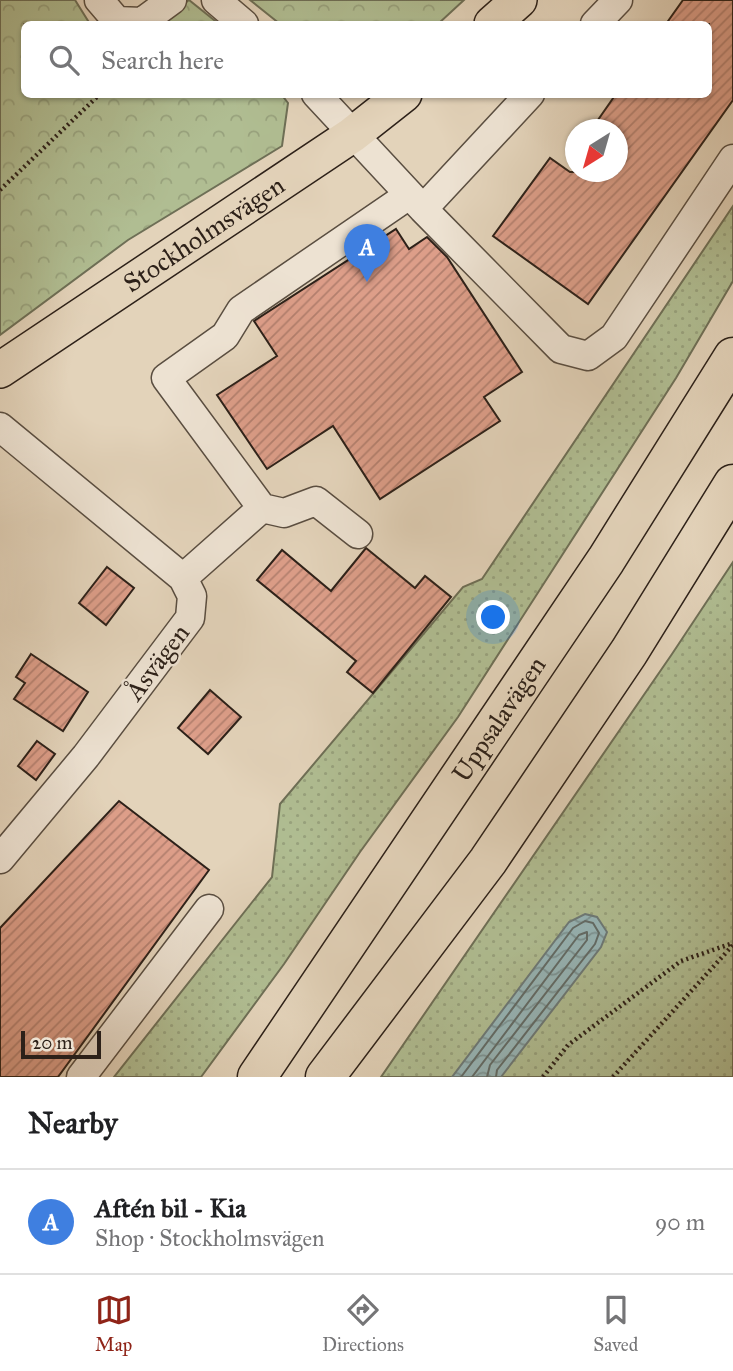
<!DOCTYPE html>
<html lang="en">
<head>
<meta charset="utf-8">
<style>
	body { margin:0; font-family:"IM FELL Great Primer",serif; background:#f2f2f2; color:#202124 }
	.compass { position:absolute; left:565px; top:119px; width:63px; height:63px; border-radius:50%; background:#fff; box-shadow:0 2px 5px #0004; rotate:217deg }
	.scale { position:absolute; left:21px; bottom:18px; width:80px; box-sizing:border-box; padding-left:7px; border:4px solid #2d2119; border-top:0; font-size:19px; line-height:24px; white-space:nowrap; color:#2d2119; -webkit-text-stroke:5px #ede2d2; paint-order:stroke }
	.you { position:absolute; left:494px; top:618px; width:24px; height:24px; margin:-18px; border:5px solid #fff; border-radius:50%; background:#1a73e8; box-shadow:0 0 0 10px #1a73e833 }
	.badge { display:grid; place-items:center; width:46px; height:46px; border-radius:50%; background:#8f2418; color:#fff; font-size:23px; font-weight:700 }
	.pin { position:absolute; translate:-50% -58px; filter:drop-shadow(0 2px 4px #0008) }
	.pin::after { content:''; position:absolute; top:37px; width:24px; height:21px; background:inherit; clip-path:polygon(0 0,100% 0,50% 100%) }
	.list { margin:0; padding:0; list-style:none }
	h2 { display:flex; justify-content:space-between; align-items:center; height:91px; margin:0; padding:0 28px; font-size:30px }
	h2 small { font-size:23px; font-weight:400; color:#757577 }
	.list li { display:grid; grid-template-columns:46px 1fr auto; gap:21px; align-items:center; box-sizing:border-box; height:105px; padding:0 28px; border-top:2px solid #e0e0e0 }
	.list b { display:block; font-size:26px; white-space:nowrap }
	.list p { margin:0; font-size:23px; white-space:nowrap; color:#757577 }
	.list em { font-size:23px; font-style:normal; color:#757577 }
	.icon { flex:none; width:38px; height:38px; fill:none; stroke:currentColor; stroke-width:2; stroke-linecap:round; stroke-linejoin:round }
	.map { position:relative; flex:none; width:733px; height:1077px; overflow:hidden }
	.search { position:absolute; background:#fff; box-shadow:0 2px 5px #0004; left:21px; right:21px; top:21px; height:77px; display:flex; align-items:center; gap:18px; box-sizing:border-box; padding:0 24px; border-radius:10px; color:#757577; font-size:26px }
	.sheet { height:196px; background:#fff }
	nav { display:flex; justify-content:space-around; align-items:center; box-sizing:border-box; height:98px; border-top:2px solid #e0e0e0; background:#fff; font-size:19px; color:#757577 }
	nav a { display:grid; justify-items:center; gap:4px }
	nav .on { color:#8f2418 }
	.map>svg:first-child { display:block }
	.grass { fill:url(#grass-dots); stroke:#6e6f56; stroke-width:2 }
	.park { fill:url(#park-crowns); stroke:#6e6f56; stroke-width:2 }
	.water { fill:url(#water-waves); stroke:#6d7a78; stroke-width:2 }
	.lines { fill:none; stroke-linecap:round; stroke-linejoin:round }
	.shore { stroke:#626c68; stroke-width:2 }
	.building { fill:url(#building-hatch); stroke:#2d2119; stroke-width:2 }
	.minor-casing { stroke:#5a4e41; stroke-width:31 }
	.major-casing { stroke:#2d2119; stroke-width:38 }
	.highway-casing { stroke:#2d2119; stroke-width:41 }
	.path { stroke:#2d2119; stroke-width:4.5; stroke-dasharray:2 3.5; stroke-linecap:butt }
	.minor { stroke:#ede2d2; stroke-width:28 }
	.major { stroke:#e3d3ba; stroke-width:35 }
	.highway { stroke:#e3d3ba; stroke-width:38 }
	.labels { text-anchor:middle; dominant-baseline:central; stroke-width:5; stroke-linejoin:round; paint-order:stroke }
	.street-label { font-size:26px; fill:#2d2119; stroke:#ede2d2 }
</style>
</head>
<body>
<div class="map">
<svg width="733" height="1077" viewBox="0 0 733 1077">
	<defs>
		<pattern id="grass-dots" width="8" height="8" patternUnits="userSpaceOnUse" patternTransform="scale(1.75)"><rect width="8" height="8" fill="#b0bd92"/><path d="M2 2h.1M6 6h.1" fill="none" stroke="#98a27d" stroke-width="1.8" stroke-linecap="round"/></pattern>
		<pattern id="park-crowns" width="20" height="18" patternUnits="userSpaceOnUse" patternTransform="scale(1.75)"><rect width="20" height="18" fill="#b0bd92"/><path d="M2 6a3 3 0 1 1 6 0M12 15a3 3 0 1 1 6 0" fill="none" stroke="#98a27d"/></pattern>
		<pattern id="water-waves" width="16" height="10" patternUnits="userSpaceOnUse" patternTransform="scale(1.75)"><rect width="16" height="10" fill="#97b6b8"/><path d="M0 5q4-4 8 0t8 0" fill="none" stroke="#7c9495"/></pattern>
		<pattern id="building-hatch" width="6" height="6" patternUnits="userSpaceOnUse" patternTransform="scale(1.75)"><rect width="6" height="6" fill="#dd9e89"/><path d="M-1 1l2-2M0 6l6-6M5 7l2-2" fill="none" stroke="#b4806f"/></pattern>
	</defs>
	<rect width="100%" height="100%" fill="#e3d3ba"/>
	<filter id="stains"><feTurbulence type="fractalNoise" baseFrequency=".00286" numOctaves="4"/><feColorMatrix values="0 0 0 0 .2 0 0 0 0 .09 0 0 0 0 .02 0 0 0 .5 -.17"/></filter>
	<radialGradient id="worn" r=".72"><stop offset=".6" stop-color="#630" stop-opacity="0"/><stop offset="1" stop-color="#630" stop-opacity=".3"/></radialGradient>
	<path class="grass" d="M 733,206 L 733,281 L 676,378 L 458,717 L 360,852 L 284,964 L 201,1077 L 114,1077 L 272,877 L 280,804 L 463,587 L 482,579 Z
		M 733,562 L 733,1077 L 381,1077 L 672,654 Z"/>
	<path class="park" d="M 0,0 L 75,0 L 90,24 L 24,24 L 24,94 L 281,94 L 288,103 L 282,146 L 128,240 L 0,335 Z
		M 189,0 L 219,24 L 158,24 Z
		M 250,0 L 464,0 L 438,24 L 280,24 Z"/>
	<path class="water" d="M 585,914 L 597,917 L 607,932 L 601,947 L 501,1077 L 452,1077 L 569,922 Z"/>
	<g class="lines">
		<path class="shore" d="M 461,1077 L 573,928 L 585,921 L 593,923 L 599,933 L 595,944 L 497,1070 L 496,1077
			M 472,1077 L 579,935 L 587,932 L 587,940 L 490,1065 L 487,1077"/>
	</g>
	<path class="building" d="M 683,0 L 733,0 L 733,100 L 588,304 L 493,236 L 550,158 L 570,172 L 618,172 L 618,130 L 591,130 L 616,94 L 709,94 L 709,24 L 666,24 Z
		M 396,229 L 409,249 L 427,237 L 447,257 L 522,372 L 484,397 L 500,421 L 380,499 L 333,426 L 267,469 L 217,395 L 277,356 L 254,321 Z
		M 366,548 L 415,588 L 425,576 L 451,597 L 373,693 L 347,672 L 356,661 L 257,580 L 282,550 L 331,591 Z
		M 107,567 L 134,588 L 106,625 L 79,603 Z
		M 31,654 L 88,692 L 63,731 L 14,699 L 25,683 L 16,677 Z
		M 210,690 L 241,717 L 208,754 L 178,728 Z
		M 37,741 L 55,754 L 36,780 L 18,766 Z
		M 119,801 L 209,870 L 58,1077 L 0,1077 L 0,928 Z"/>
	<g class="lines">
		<g class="minor-casing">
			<path id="minor" d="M 99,0 L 117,21 L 142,22 L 172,0
				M 216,0 L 244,24
				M 595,24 L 618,0
				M 316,94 L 423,209 L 561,349 L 588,356 L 614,337 L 733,159
				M 423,209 L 530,94
				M 0,427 L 183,578 L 192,596 L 190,618 L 86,756 L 0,859
				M 262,508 L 284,513 L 316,501 L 358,534
				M 183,578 L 262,508 L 166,378 L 225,336 L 241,310 L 409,195
				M 81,1077 L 209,909"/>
		</g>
		<g class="major-casing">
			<g id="major">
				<path d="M 492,24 L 519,0"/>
				<path id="s1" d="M 0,370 L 352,135 L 404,94"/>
			</g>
		</g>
		<g class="highway-casing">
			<g id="highway">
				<path id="s2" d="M 257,1077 L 606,560 L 733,357"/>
				<path d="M 325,1077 L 488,861 L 629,652 L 733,484"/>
			</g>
		</g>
		<path class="path" d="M 0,190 L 100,94
			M 543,1077 L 568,1045 L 681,961 L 733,943
			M 613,1077 L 733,945"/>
		<use href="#minor" class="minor"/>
		<use href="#major" class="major"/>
		<use href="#highway" class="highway"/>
	</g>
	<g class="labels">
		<g class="street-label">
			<text stroke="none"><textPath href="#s1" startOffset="245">Stockholmsvägen</textPath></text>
			<text transform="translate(157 662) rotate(-53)">Åsvägen</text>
			<text stroke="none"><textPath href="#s2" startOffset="432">Uppsalavägen</textPath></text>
		</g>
	</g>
	<rect width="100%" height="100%" filter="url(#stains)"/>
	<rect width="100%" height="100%" fill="url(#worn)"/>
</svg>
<svg class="compass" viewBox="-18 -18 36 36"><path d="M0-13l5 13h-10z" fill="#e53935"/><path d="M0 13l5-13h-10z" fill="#757577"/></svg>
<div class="scale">20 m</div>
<div class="you"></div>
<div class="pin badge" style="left:367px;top:282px;background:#3f7fe0">A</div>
<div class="search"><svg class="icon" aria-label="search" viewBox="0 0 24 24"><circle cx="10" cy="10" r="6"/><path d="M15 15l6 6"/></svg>Search here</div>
</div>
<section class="sheet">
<h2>Nearby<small></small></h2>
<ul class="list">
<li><span class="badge" style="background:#3f7fe0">A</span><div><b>Aftén bil - Kia</b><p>Shop · Stockholmsvägen</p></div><em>90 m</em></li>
</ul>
</section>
<nav>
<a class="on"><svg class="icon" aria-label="map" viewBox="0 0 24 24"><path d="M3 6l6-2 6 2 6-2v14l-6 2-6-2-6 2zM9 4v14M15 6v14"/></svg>Map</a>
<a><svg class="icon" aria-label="directions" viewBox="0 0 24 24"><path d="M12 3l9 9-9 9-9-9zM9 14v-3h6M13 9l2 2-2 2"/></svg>Directions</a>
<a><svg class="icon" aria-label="saved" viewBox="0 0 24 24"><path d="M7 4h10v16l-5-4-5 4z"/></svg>Saved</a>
</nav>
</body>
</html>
